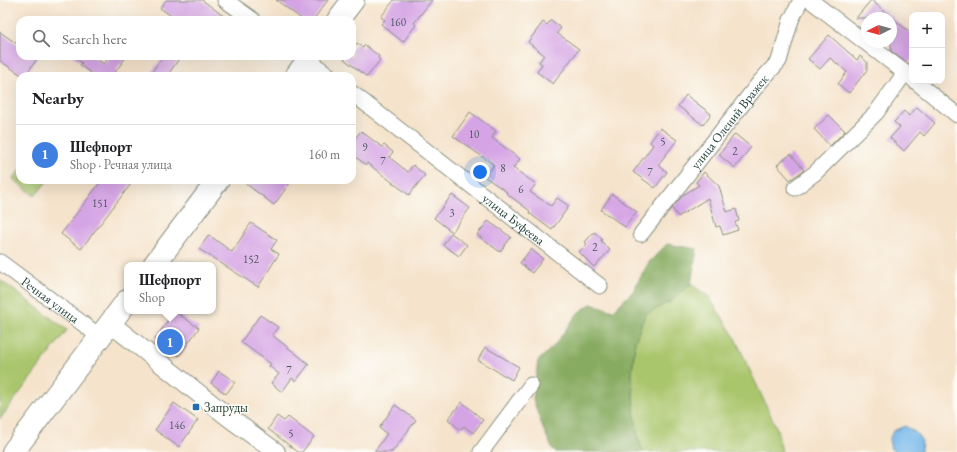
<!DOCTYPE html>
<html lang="en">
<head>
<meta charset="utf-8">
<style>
	body { margin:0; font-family:"EB Garamond",serif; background:#f2f2f2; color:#202124 }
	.controls { position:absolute; right:12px; top:12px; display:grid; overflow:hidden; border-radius:8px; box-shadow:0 4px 16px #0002 }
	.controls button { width:36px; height:36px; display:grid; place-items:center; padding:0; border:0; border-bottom:1px solid #e0e0e0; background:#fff; color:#202124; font:20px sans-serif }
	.compass { position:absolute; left:861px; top:12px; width:36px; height:36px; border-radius:50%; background:#fff; box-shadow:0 4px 16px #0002; rotate:264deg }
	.you { position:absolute; left:480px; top:172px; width:14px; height:14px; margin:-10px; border:3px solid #fff; border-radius:50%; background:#1a73e8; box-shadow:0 0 0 6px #1a73e833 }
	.badge { display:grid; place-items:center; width:26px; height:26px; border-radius:50%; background:#1a73e8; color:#fff; font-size:13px; font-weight:700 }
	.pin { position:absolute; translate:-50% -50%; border:2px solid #fff; box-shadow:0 1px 4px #0006 }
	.popup { position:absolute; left:124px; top:262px; width:92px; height:52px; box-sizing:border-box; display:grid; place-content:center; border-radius:8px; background:#fff; filter:drop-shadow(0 1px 3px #0005); font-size:13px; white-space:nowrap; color:#757577 }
	.popup b { font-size:15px; color:#202124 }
	.popup::after { content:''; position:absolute; left:50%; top:100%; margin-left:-8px; border:8px solid transparent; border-top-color:#fff }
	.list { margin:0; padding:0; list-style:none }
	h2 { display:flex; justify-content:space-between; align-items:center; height:52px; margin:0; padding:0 16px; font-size:17px }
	h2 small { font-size:13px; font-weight:400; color:#757577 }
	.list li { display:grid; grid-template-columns:26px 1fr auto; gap:12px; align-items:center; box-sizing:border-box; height:60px; padding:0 16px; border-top:1px solid #e0e0e0 }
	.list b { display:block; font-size:15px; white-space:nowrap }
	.list p { margin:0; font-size:13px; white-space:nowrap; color:#757577 }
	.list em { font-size:13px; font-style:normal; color:#757577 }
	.icon { flex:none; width:22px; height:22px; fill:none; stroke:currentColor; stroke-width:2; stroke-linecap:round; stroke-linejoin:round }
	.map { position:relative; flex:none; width:957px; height:452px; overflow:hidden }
	.search { position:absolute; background:#fff; box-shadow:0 4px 16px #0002; left:16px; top:16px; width:340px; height:44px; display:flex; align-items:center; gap:10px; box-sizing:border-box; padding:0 14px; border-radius:12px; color:#757577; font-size:15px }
	.panel { position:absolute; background:#fff; box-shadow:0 4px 16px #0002; left:16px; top:72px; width:340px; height:112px; border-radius:12px }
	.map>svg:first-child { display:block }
	.green { fill:#aac66d; stroke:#648250 }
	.forest { fill:#87ab60; stroke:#53744a }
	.water { fill:#75b7ea; stroke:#4a7a8f }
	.building { fill:#d5a4e5 }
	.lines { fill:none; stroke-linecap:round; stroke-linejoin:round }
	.minor-casing { stroke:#8a9080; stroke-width:17 }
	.tertiary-casing { stroke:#8a9080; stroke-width:20 }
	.primary-casing { stroke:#8a9080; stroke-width:24 }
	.minor { stroke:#fff; stroke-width:15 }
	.tertiary { stroke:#fff; stroke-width:18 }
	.primary { stroke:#fff; stroke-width:22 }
	.poi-dot { fill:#1f6fb2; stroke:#fdfcf7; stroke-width:1.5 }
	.labels { text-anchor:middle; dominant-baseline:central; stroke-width:3; stroke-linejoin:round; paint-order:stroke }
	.number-label { font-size:11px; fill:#4c5760 }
	.street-label { font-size:13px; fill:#1f3d34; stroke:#fdfcf7 }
	.poi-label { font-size:13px; fill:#1f3d34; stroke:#fdfcf7; text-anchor:start }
</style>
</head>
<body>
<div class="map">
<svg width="957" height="452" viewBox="0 0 957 452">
	<rect width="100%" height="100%" fill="#fdfcf7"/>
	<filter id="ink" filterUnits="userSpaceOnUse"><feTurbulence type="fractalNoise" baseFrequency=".025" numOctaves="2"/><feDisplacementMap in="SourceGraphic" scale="8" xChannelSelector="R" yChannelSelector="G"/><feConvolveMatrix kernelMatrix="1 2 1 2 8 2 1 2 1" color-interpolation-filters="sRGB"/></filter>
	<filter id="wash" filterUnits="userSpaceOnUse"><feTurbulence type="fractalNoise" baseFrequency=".012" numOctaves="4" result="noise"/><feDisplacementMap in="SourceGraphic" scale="16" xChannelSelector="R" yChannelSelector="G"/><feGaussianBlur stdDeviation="0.9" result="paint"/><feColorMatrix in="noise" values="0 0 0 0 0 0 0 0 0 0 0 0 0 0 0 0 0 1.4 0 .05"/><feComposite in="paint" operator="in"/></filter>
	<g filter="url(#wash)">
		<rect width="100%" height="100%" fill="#f5e3cb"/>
		<path class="green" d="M 20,170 L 20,180 L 48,180 L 35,196 L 13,179 Z
			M 0,280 L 67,330 L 0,419 Z
			M 691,284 L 709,297 L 734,336 L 777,429 L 782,452 L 643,452 L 638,437 L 634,410 L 632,375 L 635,342 L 644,315 L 671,301 Z"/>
		<path class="forest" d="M 667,244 L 697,249 L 691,284 L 671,301 L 645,315 L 635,342 L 632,375 L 634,410 L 638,437 L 643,452 L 555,452 L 553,450 L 542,426 L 533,399 L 538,361 L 554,346 L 578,313 L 591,304 L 613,311 L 633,291 L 649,262 Z"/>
		<path class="water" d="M 905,426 L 916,433 L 922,441 L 921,451 L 920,452 L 896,452 L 891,449 L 889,440 L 893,431 Z"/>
		<g id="blocks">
			<path class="building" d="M 166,0 L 202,0 L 229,20 L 177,20 L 160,8 Z
				M 276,0 L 328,0 L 313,20 L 303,20 Z
				M 394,0 L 432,0 L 414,23 L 416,25 L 403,42 L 381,24 L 385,20 L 381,17 Z
				M 871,0 L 912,34 L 912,59 L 908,64 L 891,51 L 891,18 L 856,18 Z
				M 551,20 L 561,28 L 557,33 L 579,49 L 553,84 L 537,72 L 542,64 L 539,62 L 544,55 L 528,42 L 543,22 L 547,25 Z
				M 0,32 L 20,46 L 20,56 L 39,56 L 25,76 L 23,76 L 0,61 Z
				M 829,35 L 857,60 L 860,56 L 867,62 L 867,70 L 849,93 L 838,84 L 847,72 L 830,58 L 820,69 L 808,59 Z
				M 357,43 L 363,48 L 365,45 L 379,56 L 378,58 L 380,60 L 367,77 L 344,59 L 347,56 L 352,56 L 352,49 Z
				M 72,56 L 92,56 L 104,64 L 110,56 L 127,56 L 115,72 L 120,76 L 95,76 L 80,65 L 82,63 Z
				M 163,56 L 181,56 L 167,76 L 149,76 Z
				M 686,95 L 711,114 L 703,125 L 678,106 Z
				M 917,107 L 935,123 L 924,136 L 920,132 L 904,151 L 890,138 L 900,127 L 894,122 L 904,111 L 909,116 Z
				M 470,112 L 496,131 L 492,138 L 520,159 L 513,168 L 536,184 L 530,192 L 551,206 L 557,198 L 569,206 L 552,230 L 529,213 L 530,211 L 506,193 L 507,192 L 485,177 L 494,165 L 453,136 Z
				M 829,115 L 845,131 L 830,146 L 814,129 Z
				M 660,128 L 677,140 L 658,165 L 667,172 L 655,188 L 633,172 L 653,145 L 650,142 Z
				M 361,131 L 382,147 L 384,145 L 393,152 L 389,157 L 408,172 L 413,165 L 425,175 L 409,195 L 367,163 L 366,165 L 352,154 L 352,142 Z
				M 735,134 L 751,147 L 735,168 L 719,155 Z
				M 791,154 L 804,170 L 790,180 L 777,165 Z
				M 704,172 L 719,186 L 727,212 L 736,209 L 739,221 L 735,222 L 738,230 L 723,235 L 720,226 L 716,227 L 708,198 L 678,217 L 672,208 L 683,195 L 699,185 L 696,182 Z
				M 102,180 L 134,180 L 81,249 L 61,234 Z
				M 241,180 L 292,180 L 274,205 Z
				M 612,194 L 637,212 L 625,227 L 601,210 Z
				M 452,195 L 470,208 L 452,232 L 434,218 Z
				M 488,221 L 511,237 L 500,252 L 477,235 Z
				M 251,223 L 277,240 L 271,249 L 279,254 L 258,287 L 199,249 L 209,235 L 232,252 Z
				M 594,232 L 602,239 L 601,241 L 610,250 L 594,267 L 579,252 L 587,244 L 585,242 Z
				M 451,233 L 467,245 L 459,256 L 443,245 Z
				M 531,249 L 543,259 L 532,273 L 520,263 Z
				M 174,311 L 199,328 L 179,356 L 155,340 Z
				M 260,315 L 278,327 L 272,335 L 309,364 L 296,381 L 292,378 L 282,392 L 271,383 L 279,374 L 269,366 L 271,364 L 241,342 Z
				M 485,347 L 519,367 L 512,380 L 478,360 Z
				M 219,371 L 235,382 L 226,394 L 211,383 Z
				M 462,402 L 483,420 L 473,433 L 464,426 L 460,430 L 448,419 Z
				M 174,403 L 198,420 L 179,447 L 155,430 Z
				M 395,405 L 416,420 L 392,452 L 374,452 L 387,434 L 379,428 Z
				M 277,416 L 284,421 L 288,417 L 314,437 L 302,452 L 298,452 L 268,429 Z"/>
		</g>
	</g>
	<g filter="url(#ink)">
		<use href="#blocks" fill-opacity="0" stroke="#8a9080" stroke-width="1"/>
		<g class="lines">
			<g class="minor-casing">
				<g id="minor">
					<path d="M 225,0 L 253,20"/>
					<path d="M 810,0 L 912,78"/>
					<path d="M 303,56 L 330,76"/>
					<path d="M 915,81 L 957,115"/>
					<path id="s1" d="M 352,93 L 600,286"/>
					<path d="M 795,188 L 815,173 L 876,113 L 905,73"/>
					<path id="s2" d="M 641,234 L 738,110 L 759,83 L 779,61 L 791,20 L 801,0"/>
					<path id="s3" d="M 0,262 L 82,323 L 100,337"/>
					<path d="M 481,452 L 531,385"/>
				</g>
			</g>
			<g class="tertiary-casing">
				<path id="tertiary" d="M 110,323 L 227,416 L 276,452"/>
			</g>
			<g class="primary-casing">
				<path id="primary" d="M 338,20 L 353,0
					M 296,76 L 311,56
					M 154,265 L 218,180
					M 13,452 L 127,301"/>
			</g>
			<use href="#minor" class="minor"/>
			<use href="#tertiary" class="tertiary"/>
			<use href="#primary" class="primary"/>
		</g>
	</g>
	<rect class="poi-dot" x="192" y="403" width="8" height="8" rx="2"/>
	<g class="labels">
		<g class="number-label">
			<text x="398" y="22">160</text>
			<text x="474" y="134">10</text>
			<text x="663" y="141">5</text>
			<text x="365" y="147">9</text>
			<text x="735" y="151">2</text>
			<text x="383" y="161">7</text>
			<text x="503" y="168">8</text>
			<text x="650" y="172">7</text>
			<text x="521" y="189">6</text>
			<text x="100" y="203">151</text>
			<text x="452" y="213">3</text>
			<text x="595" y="247">2</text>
			<text x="251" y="259">152</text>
			<text x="289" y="370">7</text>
			<text x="177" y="425">146</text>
			<text x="291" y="433">5</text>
		</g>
		<g class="street-label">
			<text stroke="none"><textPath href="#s2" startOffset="143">улица Олений Вражек</textPath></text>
			<text stroke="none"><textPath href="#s1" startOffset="205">улица Буфеева</textPath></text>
			<text stroke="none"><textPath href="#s3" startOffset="63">Речная улица</textPath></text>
		</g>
		<g class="poi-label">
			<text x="204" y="407">Запруды</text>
		</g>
	</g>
</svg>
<div class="controls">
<button>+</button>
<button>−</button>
</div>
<svg class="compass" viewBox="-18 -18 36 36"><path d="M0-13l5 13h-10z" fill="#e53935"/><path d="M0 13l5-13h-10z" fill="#757577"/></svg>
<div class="you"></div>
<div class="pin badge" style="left:170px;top:342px;background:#3f7fe0">1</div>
<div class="popup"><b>Шефпорт</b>Shop</div>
<div class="search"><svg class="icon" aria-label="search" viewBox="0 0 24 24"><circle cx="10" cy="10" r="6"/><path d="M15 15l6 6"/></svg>Search here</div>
<section class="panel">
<h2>Nearby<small></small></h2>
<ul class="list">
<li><span class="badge" style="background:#3f7fe0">1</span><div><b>Шефпорт</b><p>Shop · Речная улица</p></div><em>160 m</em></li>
</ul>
</section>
</div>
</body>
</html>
